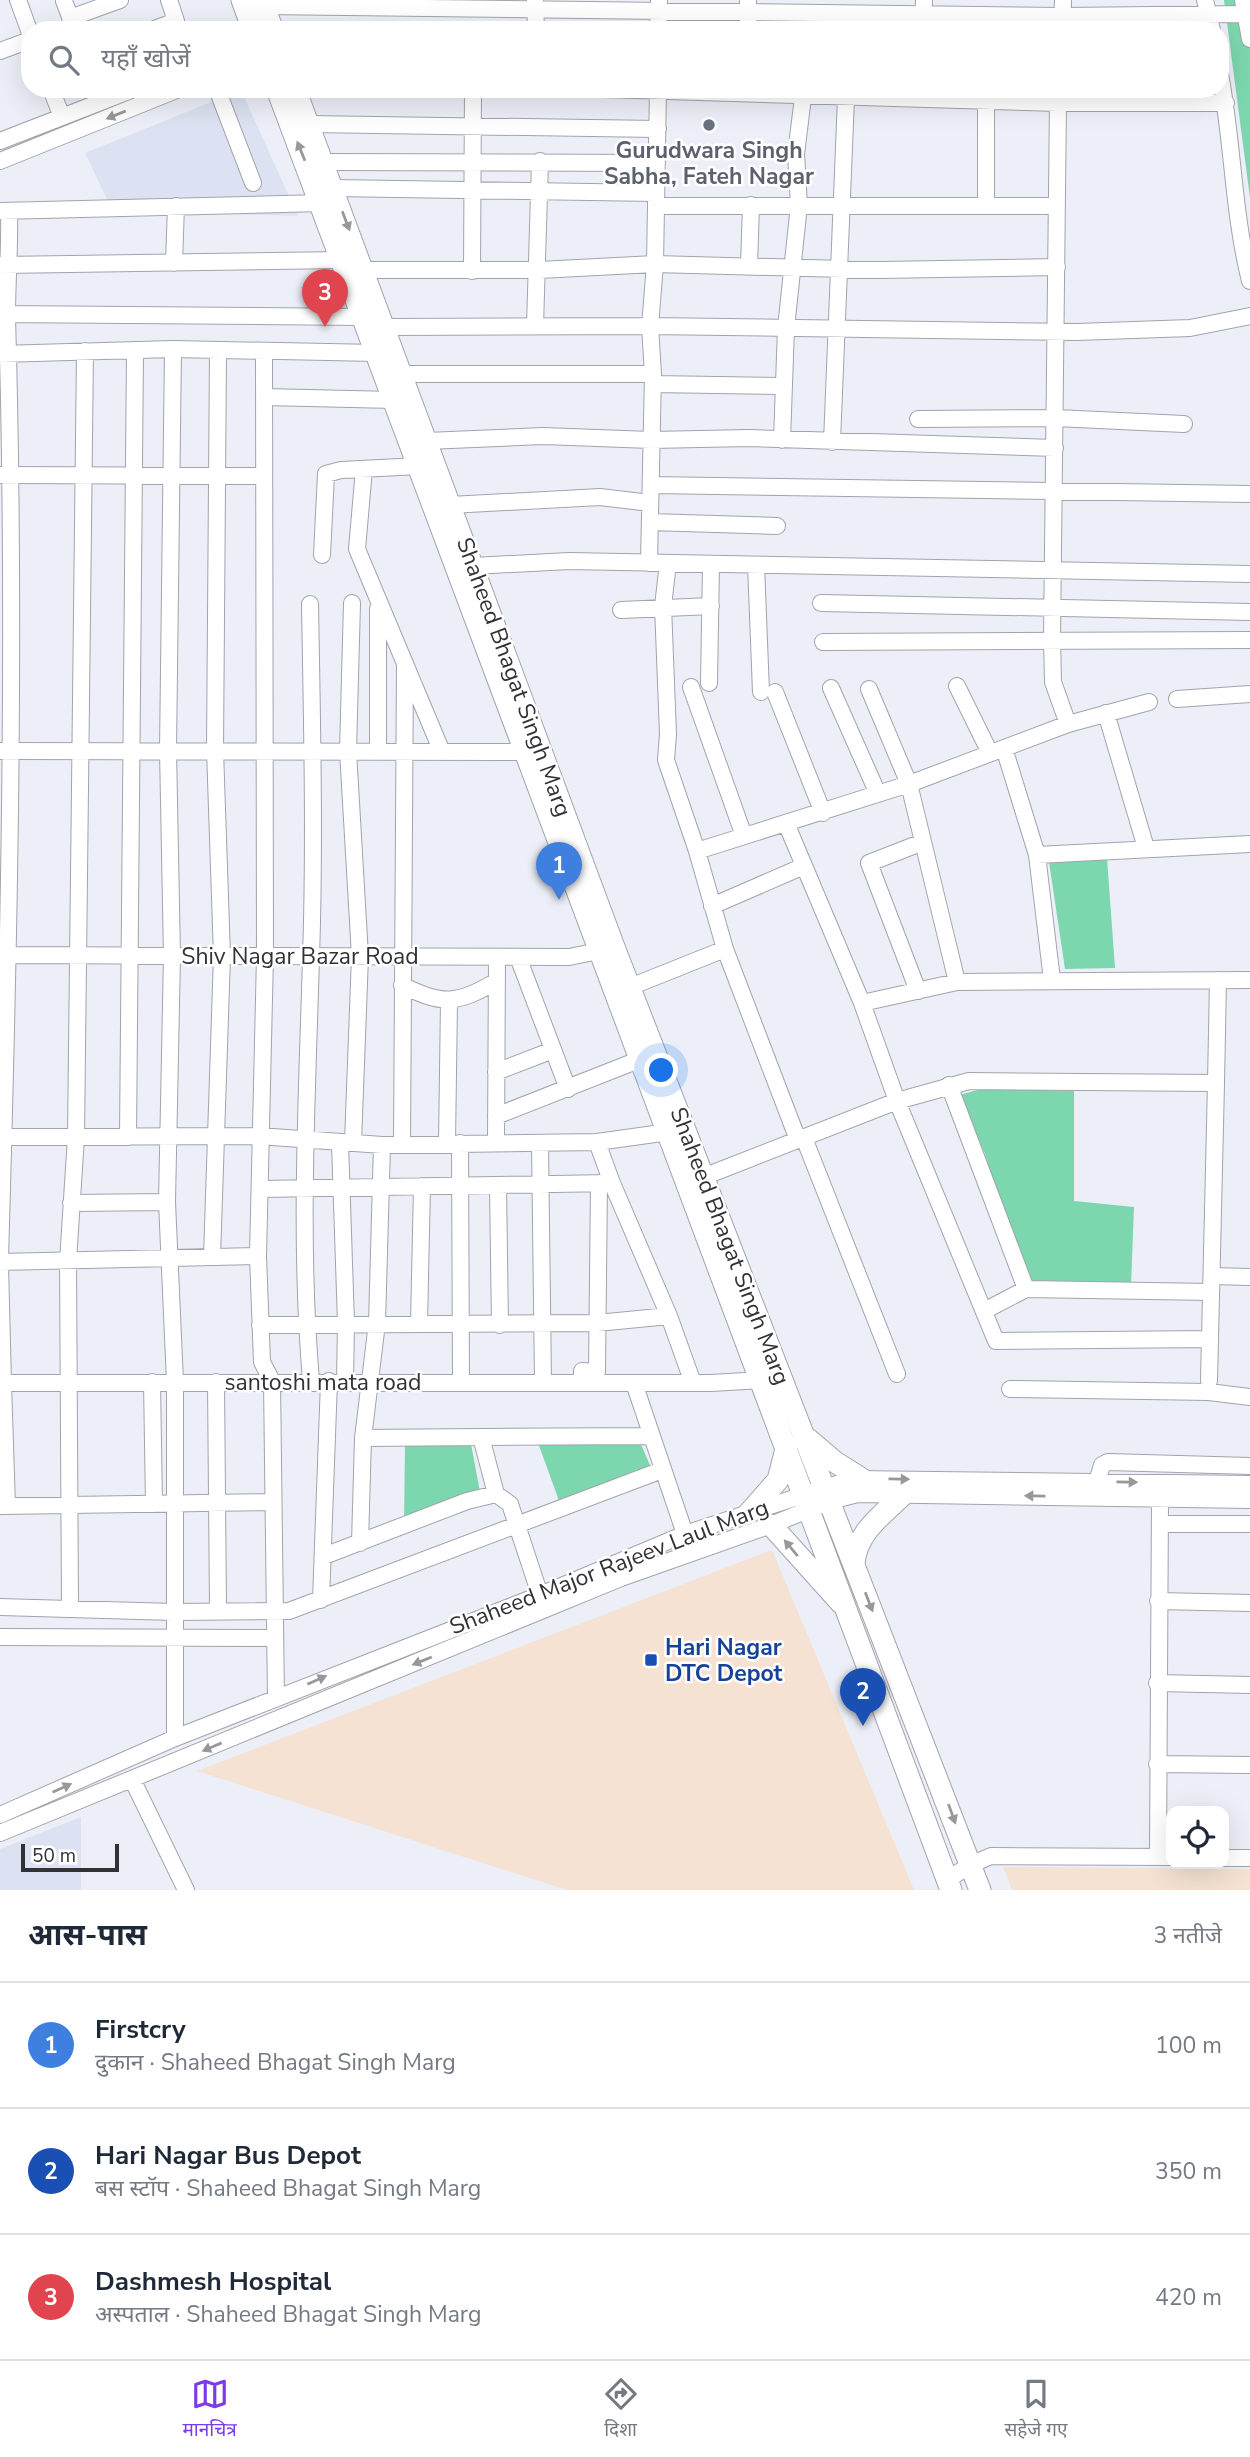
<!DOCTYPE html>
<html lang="hi">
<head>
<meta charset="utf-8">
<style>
	body { margin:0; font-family:"Nunito Sans","Noto Sans Devanagari",sans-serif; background:#f6f6f7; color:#1f2937 }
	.controls { position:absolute; right:21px; bottom:21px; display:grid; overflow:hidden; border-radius:14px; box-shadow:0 7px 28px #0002 }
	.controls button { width:63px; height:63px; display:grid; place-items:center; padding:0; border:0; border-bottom:2px solid #e0e1e3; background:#fff; color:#1f2937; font:35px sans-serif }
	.scale { position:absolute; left:21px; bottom:18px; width:98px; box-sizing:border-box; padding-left:7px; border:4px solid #313235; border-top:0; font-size:19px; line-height:24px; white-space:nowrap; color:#313235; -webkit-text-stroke:5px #fff; paint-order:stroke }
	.you { position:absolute; left:662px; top:1071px; width:24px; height:24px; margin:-18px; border:5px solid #fff; border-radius:50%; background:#1a73e8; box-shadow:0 0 0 10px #1a73e833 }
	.badge { display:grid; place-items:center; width:46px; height:46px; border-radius:50%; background:#7c3aed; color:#fff; font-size:23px; font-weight:700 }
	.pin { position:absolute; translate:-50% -58px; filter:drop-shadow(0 2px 4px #0008) }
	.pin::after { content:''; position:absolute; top:37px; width:24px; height:21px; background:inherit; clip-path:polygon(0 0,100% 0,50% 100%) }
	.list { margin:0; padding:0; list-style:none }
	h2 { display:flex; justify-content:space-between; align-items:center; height:91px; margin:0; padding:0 28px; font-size:30px }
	h2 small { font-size:23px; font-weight:400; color:#747a83 }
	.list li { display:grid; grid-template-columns:46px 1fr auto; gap:21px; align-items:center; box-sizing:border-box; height:126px; padding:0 28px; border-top:2px solid #e0e1e3 }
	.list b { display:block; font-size:26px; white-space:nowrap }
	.list p { margin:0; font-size:23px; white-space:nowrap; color:#747a83 }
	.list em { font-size:23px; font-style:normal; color:#747a83 }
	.icon { flex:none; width:38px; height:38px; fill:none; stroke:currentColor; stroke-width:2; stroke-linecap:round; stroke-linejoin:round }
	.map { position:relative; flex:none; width:1250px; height:1890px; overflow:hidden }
	.search { position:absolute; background:#fff; box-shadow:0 7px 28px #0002; left:21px; right:21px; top:21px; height:77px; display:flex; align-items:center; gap:18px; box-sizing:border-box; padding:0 24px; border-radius:28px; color:#747a83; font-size:26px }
	.sheet { height:469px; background:#fff }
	nav { display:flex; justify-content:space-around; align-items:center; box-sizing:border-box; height:98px; border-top:2px solid #e0e1e3; background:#fff; font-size:19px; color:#747a83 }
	nav a { display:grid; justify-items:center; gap:4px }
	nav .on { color:#7c3aed }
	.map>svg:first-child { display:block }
	.built { fill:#dce2f1 }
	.industrial { fill:#f5e2d2 }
	.green { fill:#7cd7ae }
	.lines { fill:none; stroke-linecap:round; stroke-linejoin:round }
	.minor-casing { stroke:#a1a4ac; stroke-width:18 }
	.major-casing { stroke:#a1a4ac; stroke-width:23 }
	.minor { stroke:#fff; stroke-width:16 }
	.major { stroke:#fff; stroke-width:21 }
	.oneway { fill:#98989a }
	.worship-dot { fill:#6b7280; stroke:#fff; stroke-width:2.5 }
	.transit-dot { fill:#1a4fb4; stroke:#fff; stroke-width:2.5 }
	.labels { text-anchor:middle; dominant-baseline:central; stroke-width:5; stroke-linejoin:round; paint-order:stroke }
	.worship-label { font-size:23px; font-weight:bold; fill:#5b616d; stroke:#fff }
	.street-label { font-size:23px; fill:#313235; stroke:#fff }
	.transit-label { font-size:23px; font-weight:bold; fill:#164399; stroke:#fff; text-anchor:start }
</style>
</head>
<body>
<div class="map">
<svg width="1250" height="1890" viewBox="0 0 1250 1890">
	<rect width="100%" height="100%" fill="#eceff8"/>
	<path class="built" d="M 241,90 L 298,216 L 112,210 L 85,153 Z
		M 81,1817 L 81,1890 L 0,1890 L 0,1849 Z"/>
	<path class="industrial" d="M 772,1550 L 914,1890 L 567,1890 L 197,1771 Z
		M 1003,1867 L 1250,1869 L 1250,1890 L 1012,1890 Z"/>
	<path class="green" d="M 1224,0 L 1250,0 L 1250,198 Z
		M 1107,858 L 1115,968 L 1065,969 L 1049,862 Z
		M 985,1088 L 1074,1091 L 1074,1201 L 1134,1207 L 1131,1286 L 1028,1289 L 985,1154 L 959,1095 Z
		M 537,1440 L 640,1442 L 655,1477 L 562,1509 Z
		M 471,1444 L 480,1492 L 404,1525 L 405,1446 Z"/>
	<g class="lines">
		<g class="minor-casing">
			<path id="minor" d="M 18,0 L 30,33
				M 1205,0 L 1212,30
				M 1243,0 L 1250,39
				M 64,1 L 75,30
				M 535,1 L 536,30
				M 748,2 L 748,30
				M 263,6 L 1063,16 L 1246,14
				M 70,18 L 120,0
				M 152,30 L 176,21 L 169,0
				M 658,30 L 659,0
				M 923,30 L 924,0
				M 1062,30 L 1063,0
				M 0,51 L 30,40
				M 1220,74 C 1233,143 1233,213 1250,281
				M 51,89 L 62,117
				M 217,89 L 253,183
				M 604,89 L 1058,103 L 1059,89
				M 986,101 L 986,205
				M 309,124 L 658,129
				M 0,141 L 134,89
				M 0,161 L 179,89
				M 323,162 L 657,163
				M 333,188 L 656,193
				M 656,206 L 1057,206
				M 0,211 L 322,203
				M 174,263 L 176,206
				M 2,265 L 343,260
				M 749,266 L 751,205
				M 364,270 L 539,270 L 655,264 L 880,270 L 1057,267
				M 472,271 L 473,89
				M 0,314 L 364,317
				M 535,326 L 540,161
				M 385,327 L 650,326 L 1077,332 L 1190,328 L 1250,316
				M 173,349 L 168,750 L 172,956 L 167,1202 L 175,1382 L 175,1738
				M 0,354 L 173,349 L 377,353
				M 402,374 L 653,374
				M 653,384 L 784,386
				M 264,397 L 395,400
				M 918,419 L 1056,418 L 1184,424
				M 782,440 L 786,328 L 799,205 L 796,154 L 803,97
				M 427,441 L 543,436 L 651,440 L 749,438 L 1055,448
				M 832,442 L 846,98
				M 364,469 L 357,549 L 442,752
				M 0,475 L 263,476
				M 651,485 L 1250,494
				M 450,505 L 600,497 L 650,503
				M 650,522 L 777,526
				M 322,555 L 326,474 L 341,470 L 419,466
				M 649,563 L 653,374 L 650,326 L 655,264 L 658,89
				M 668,563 L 663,606 L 668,734 L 666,760 L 697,851 L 725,949 L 798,1140
				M 756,565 L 761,692
				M 473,566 L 569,561 L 1250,574
				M 352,603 L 348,751 L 360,956 L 353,1143
				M 821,603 L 1250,612
				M 310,604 C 312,722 315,840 311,958 C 307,1099 299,1241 311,1381
				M 378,609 L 378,751
				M 621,610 L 711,606
				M 823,642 L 1250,640
				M 709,683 L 711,564
				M 957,686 L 990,753
				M 691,687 L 744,836
				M 831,688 L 878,794
				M 869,689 L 909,784 L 957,982
				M 775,692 L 823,813
				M 1177,699 L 1250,694
				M 1106,713 L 1146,848
				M 1068,724 L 1053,682 L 1052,639 L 1058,103 L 1226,103
				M 1004,748 L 1037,855 L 1052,980
				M 0,751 L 526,752
				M 786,823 L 862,1003
				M 697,851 L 909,784 L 1068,724 L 1149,702
				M 1037,855 L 1250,844
				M 712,906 L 804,866
				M 0,955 L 569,957 L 609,949
				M 518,957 L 568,1089
				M 402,985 C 443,1006 457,1004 497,981
				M 630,987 L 725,949
				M 918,991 L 869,863 L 923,842
				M 496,1072 L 553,1050
				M 949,1085 L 1026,1289
				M 496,1116 L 641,1059
				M 0,1137 L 259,1136 L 382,1145 L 597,1142 L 669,1132
				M 128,1137 L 135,351
				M 804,1138 L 897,1374
				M 340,1143 L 346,1323 L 345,1382
				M 447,1143 L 449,1001
				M 460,1143 L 461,1382
				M 496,1143 L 497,957
				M 540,1143 L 543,1382
				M 402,1144 L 405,663
				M 703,1177 L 897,1101 L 969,1081 L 1216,1083 L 1218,980
				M 612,1183 L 669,1316 L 693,1383
				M 498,1185 L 500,1325
				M 261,1189 L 612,1183 L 597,1142
				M 71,1203 L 167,1202
				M 258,1256 L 262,1362 L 272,1381 L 276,1699
				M 212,1257 L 222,956 L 215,750 L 218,352
				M 0,1259 C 9,945 16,631 7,317 C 7,281 10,246 9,211
				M 0,1262 L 258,1256 L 265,956 L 264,352
				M 0,1265 L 3,1383 L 711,1383 L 762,1380
				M 1212,1276 L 1250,1277
				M 984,1311 L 1026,1289 L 1211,1292
				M 419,1324 L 422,1186
				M 260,1325 L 597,1323 L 669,1316
				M 1210,1339 L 996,1341 L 897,1101 L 862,1003 L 957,982 L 1250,980
				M 1209,1381 L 1216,1083
				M 152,1382 L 154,1504
				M 216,1382 L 218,1609
				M 3,1383 L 7,1506
				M 582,1383 L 582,1371 L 597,1372 L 599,1183
				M 634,1383 L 685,1534
				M 1010,1389 L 1209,1392 L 1250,1397
				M 481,1437 L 651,1436
				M 363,1438 L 481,1437 L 496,1494
				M 1097,1482 L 1102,1465 L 1108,1462 L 1250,1466
				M 0,1506 L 272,1502
				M 1161,1524 L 1250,1524
				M 360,1543 L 363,1438 L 377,1323 L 382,1145
				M 324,1556 L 467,1501 L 496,1494 L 510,1504 L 540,1595
				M 321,1600 L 329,1381
				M 1158,1601 L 1250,1603
				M 0,1607 L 174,1612 L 289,1611 L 662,1470
				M 70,1607 L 68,1261 L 76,1137 L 85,351
				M 0,1637 L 273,1638
				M 1157,1683 L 1250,1685
				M 1157,1764 L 1249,1765
				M 132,1779 L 186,1890
				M 0,1815 L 175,1738 L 540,1595 L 685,1534 L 852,1479 L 1250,1484
				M 0,1833 L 621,1578 L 771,1525 L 830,1501 L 858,1494 L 1250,1500
				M 1158,1857 L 1160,1499
				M 1224,1858 L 1250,1858
				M 947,1880 L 970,1865 L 991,1856 L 1171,1857"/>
		</g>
		<g class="major-casing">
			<path id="major" d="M 242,0 L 253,30
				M 261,0 L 273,30
				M 277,89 L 951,1890
				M 295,89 L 614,947 L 980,1890
				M 808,1439 L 835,1462 L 862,1479
				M 749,1513 L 778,1480 L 787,1445
				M 771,1525 L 841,1603
				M 854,1564 C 856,1533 882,1515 903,1495"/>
		</g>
		<use href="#minor" class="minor"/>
		<use href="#major" class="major"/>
	</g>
	<defs><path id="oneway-solid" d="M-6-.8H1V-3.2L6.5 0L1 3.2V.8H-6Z" transform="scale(1.75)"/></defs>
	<g class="oneway">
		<use href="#oneway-solid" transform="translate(116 115) rotate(158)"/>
		<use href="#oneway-solid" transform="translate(301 151) rotate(-112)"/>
		<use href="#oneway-solid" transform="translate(346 221) rotate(69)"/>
		<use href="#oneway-solid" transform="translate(899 1479) rotate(1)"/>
		<use href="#oneway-solid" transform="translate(1127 1482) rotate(1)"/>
		<use href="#oneway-solid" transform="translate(1035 1496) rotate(-179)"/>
		<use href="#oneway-solid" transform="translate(791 1548) rotate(-130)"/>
		<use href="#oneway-solid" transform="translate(869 1602) rotate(69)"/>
		<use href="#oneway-solid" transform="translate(422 1661) rotate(158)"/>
		<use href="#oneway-solid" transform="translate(317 1680) rotate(-24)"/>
		<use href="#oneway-solid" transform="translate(212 1747) rotate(157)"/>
		<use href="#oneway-solid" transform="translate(62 1788) rotate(-24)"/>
		<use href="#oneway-solid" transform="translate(952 1814) rotate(70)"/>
	</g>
	<circle class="worship-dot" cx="709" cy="125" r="7"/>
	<rect class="transit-dot" x="644" y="1653" width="14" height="14" rx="3.5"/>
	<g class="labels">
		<g class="worship-label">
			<text x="709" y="150">Gurudwara Singh<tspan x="709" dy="26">Sabha, Fateh Nagar</tspan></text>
		</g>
		<g class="street-label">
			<text transform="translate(514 677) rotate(70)">Shaheed Bhagat Singh Marg</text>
			<text x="300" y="956">Shiv Nagar Bazar Road</text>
			<text transform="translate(730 1246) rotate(69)">Shaheed Bhagat Singh Marg</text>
			<text x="323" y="1382">santoshi mata road</text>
			<text transform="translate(609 1567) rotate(-21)">Shaheed Major Rajeev Laul Marg</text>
		</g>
		<g class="transit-label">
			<text x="665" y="1647">Hari Nagar<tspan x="665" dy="26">DTC Depot</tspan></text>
		</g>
	</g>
</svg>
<div class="controls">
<button><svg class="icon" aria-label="locate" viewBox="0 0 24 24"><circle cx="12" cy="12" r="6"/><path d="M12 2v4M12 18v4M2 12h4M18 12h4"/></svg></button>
</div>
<div class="scale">50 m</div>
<div class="you"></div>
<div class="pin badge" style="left:559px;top:900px;background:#3f7fe0">1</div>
<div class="pin badge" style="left:863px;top:1726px;background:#1a4fb4">2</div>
<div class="pin badge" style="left:325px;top:327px;background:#e0444e">3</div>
<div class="search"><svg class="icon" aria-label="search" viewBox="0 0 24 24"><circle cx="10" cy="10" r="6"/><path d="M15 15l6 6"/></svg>यहाँ खोजें</div>
</div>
<section class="sheet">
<h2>आस-पास<small>3 नतीजे</small></h2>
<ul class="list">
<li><span class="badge" style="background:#3f7fe0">1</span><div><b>Firstcry</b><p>दुकान · Shaheed Bhagat Singh Marg</p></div><em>100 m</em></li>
<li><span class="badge" style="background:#1a4fb4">2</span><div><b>Hari Nagar Bus Depot</b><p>बस स्टॉप · Shaheed Bhagat Singh Marg</p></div><em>350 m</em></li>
<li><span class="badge" style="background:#e0444e">3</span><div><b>Dashmesh Hospital</b><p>अस्पताल · Shaheed Bhagat Singh Marg</p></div><em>420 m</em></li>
</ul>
</section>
<nav>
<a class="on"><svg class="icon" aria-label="map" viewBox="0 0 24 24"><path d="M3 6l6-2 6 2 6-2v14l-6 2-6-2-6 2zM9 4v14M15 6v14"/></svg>मानचित्र</a>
<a><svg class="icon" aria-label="directions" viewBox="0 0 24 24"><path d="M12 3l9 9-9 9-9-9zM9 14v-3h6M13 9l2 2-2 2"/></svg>दिशा</a>
<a><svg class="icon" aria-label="saved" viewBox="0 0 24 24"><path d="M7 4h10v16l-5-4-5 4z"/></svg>सहेजे गए</a>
</nav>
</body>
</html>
